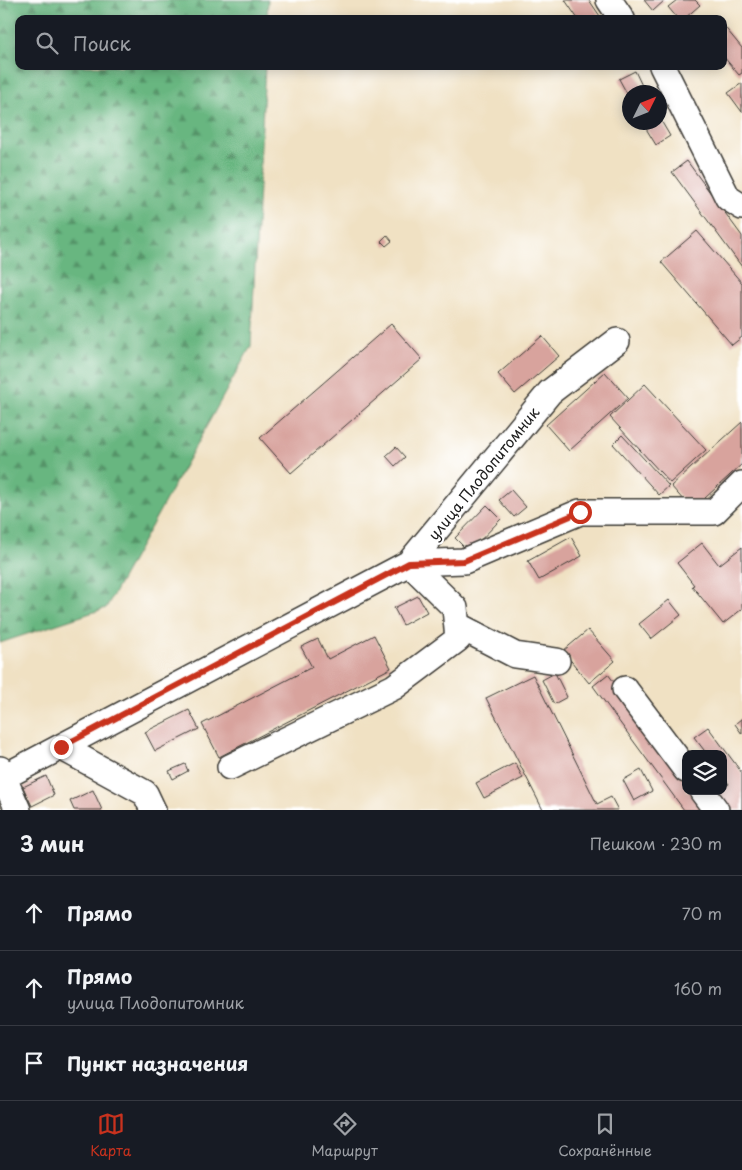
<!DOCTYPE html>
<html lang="ru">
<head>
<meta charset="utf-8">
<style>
	body { margin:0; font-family:"Playpen Sans",sans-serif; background:#20242c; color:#f1f3f6 }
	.controls { position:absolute; right:15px; bottom:15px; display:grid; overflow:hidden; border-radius:10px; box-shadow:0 2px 12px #0003 }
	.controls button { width:45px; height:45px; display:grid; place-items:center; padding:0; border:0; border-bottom:1px solid #363941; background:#171b24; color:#f1f3f6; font:25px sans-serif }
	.compass { position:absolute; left:622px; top:85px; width:45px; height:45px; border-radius:50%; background:#171b24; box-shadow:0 2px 12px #0003; rotate:47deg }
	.stop { position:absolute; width:15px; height:15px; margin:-11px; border:4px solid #c8321e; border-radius:50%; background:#fff }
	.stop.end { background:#c8321e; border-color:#fff; box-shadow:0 1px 5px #0008 }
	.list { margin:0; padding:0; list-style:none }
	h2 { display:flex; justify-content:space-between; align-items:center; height:65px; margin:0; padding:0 20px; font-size:21px }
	h2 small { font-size:16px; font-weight:400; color:#9ea1a6 }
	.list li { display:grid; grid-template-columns:32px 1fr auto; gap:15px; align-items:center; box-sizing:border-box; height:75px; padding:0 20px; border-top:1px solid #363941 }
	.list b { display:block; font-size:19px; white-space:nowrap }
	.list p { margin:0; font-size:16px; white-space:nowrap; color:#9ea1a6 }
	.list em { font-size:16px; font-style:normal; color:#9ea1a6 }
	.icon { flex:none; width:28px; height:28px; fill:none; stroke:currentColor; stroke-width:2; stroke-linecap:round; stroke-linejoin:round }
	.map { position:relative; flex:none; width:742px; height:810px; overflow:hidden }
	.search { position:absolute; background:#171b24; box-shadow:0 2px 12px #0003; left:15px; right:15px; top:15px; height:55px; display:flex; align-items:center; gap:12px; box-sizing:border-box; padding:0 18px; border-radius:10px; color:#9ea1a6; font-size:19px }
	.sheet { height:290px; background:#171b24 }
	nav { display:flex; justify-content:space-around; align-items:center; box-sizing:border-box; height:70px; border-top:1px solid #363941; background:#171b24; font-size:14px; color:#9ea1a6 }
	nav a { display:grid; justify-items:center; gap:2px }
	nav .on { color:#c8321e }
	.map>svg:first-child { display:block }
	.forest { fill:url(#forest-firs); stroke:#42694e }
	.building { fill:#d8a39d }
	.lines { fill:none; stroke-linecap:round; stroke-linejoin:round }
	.minor-casing { stroke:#3c3a35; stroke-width:28 }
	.minor { stroke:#fff; stroke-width:25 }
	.route { stroke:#c8321e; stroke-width:6 }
	.labels { text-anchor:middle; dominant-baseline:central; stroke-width:4; stroke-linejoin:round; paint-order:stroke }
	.street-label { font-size:15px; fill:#1c1c1c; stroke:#fff }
</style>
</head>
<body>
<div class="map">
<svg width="742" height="810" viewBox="0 0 742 810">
	<defs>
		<pattern id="forest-firs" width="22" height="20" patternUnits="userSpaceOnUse" patternTransform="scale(1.25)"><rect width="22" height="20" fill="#67b680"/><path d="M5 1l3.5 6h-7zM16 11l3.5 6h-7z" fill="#549368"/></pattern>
	</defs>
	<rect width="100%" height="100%" fill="#fff"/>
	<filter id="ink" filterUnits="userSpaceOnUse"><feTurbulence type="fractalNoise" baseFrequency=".02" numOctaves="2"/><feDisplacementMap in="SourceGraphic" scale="10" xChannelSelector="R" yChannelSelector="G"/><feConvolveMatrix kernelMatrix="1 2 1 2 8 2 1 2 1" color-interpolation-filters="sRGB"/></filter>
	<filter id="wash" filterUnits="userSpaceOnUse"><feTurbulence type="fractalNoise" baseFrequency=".0096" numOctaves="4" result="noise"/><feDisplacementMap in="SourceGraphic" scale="20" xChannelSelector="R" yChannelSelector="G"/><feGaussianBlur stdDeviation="1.12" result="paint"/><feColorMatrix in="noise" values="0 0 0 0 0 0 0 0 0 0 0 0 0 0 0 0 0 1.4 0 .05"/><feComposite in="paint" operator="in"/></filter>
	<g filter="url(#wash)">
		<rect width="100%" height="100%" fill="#f0e1c3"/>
		<path class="forest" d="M 0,0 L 268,0 L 267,19 L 19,19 L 19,66 L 265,66 L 251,346 L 106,608 L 0,643 Z"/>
		<g id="blocks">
			<path class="building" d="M 565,0 L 589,0 L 602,19 L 578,19 Z
				M 644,0 L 665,0 L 653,11 Z
				M 677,0 L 695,0 L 700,5 L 684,19 L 678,19 L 668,7 Z
				M 723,25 L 742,48 L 742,73 L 739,75 L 723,56 Z
				M 635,71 L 645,92 L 630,92 L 630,99 L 619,79 Z
				M 742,83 L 742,112 L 728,93 Z
				M 660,119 L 670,136 L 656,145 L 642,122 L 660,122 Z
				M 687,161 L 742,236 L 742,267 L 672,172 Z
				M 697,231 L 742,283 L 742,337 L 732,345 L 661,262 Z
				M 387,235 L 392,241 L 386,246 L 381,241 Z
				M 391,324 L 422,359 L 291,473 L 260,438 Z
				M 542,336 L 559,356 L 515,394 L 498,374 Z
				M 605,372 L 628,398 L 569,451 L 546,425 Z
				M 645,384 L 706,450 L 670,483 L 610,417 Z
				M 742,422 L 742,464 L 692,510 L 671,486 Z
				M 622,435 L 669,486 L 659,495 L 613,444 Z
				M 396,447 L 405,457 L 395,466 L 386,456 Z
				M 511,490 L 526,507 L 514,517 L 499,500 Z
				M 487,505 L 501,519 L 469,552 L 455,538 Z
				M 571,537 L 582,556 L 539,580 L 528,561 Z
				M 702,543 L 719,565 L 742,547 L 742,609 L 723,624 L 692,586 L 694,585 L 677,563 Z
				M 418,596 L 427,612 L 403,625 L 394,608 Z
				M 669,600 L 681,615 L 651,639 L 639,624 Z
				M 588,630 L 615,661 L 589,683 L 563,651 Z
				M 374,635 L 391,668 L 219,757 L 202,724 L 312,667 L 301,647 L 318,639 L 328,659 Z
				M 555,673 L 567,697 L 554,704 L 542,680 Z
				M 608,674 L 686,779 L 686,791 L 695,791 L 709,810 L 684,810 L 593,686 Z
				M 533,675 L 597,804 L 611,797 L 618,810 L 543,810 L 486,698 Z
				M 189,710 L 199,729 L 155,751 L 145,732 Z
				M 742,718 L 742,734 L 735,724 Z
				M 708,727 L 742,773 L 742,810 L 726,810 L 715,795 L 720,791 L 723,791 L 723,789 L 729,784 L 723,776 L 723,754 L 707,754 L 694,737 Z
				M 515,763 L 523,778 L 484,798 L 476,783 Z
				M 185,764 L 188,771 L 173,779 L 169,771 Z
				M 641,770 L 652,791 L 634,801 L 623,780 Z
				M 46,776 L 54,795 L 32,806 L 23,787 Z
				M 93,790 L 102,810 L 74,810 L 70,801 Z"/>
		</g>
	</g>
	<g filter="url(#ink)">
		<use href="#blocks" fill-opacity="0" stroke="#3c3a35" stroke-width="1"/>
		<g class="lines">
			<g class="minor-casing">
				<path id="minor" d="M 609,0 L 622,19
					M 662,66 L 728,198 L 742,207
					M 457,625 L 515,655 L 557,661
					M 625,689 L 686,770
					M 61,747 L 145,793 L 153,810
					M 230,767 L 394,687 L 458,639 L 455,608 L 409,563 L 464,561 L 580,512 L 714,512 L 742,484
					M 0,769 L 18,810
					M 0,779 L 409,563 L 550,392 L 617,341
					M 702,791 L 716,810"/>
			</g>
			<use href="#minor" class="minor"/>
		</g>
	</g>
	<g class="lines" filter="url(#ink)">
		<path class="route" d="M 61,747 L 409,563 L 464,561 L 580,512"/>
	</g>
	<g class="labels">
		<g class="street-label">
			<text transform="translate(483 473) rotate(-51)">улица Плодопитомник</text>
		</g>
	</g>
</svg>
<div class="controls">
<button><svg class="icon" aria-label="layers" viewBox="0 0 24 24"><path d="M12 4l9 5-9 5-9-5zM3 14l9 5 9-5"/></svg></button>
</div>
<svg class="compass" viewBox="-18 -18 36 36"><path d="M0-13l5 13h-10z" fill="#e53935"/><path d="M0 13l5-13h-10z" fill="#9ea1a6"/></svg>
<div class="stop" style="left:580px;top:512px"></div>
<div class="stop end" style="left:61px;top:747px"></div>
<div class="search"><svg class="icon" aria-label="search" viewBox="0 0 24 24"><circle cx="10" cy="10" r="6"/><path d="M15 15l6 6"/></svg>Поиск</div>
</div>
<section class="sheet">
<h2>3 мин<small>Пешком · 230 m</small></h2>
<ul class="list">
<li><svg class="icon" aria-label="ahead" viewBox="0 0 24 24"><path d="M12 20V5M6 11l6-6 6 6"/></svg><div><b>Прямо</b></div><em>70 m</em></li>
<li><svg class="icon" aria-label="ahead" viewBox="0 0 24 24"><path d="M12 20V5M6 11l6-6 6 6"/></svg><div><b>Прямо</b><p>улица Плодопитомник</p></div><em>160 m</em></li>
<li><svg class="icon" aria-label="arrive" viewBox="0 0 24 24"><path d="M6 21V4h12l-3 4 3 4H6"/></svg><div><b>Пункт назначения</b></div></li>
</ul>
</section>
<nav>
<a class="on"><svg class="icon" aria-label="map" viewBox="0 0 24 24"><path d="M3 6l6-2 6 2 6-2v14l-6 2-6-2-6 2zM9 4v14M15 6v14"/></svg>Карта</a>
<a><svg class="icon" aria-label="directions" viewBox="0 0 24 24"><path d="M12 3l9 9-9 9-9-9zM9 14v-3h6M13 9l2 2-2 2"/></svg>Маршрут</a>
<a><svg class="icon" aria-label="saved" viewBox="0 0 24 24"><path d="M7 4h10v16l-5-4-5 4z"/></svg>Сохранённые</a>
</nav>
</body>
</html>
